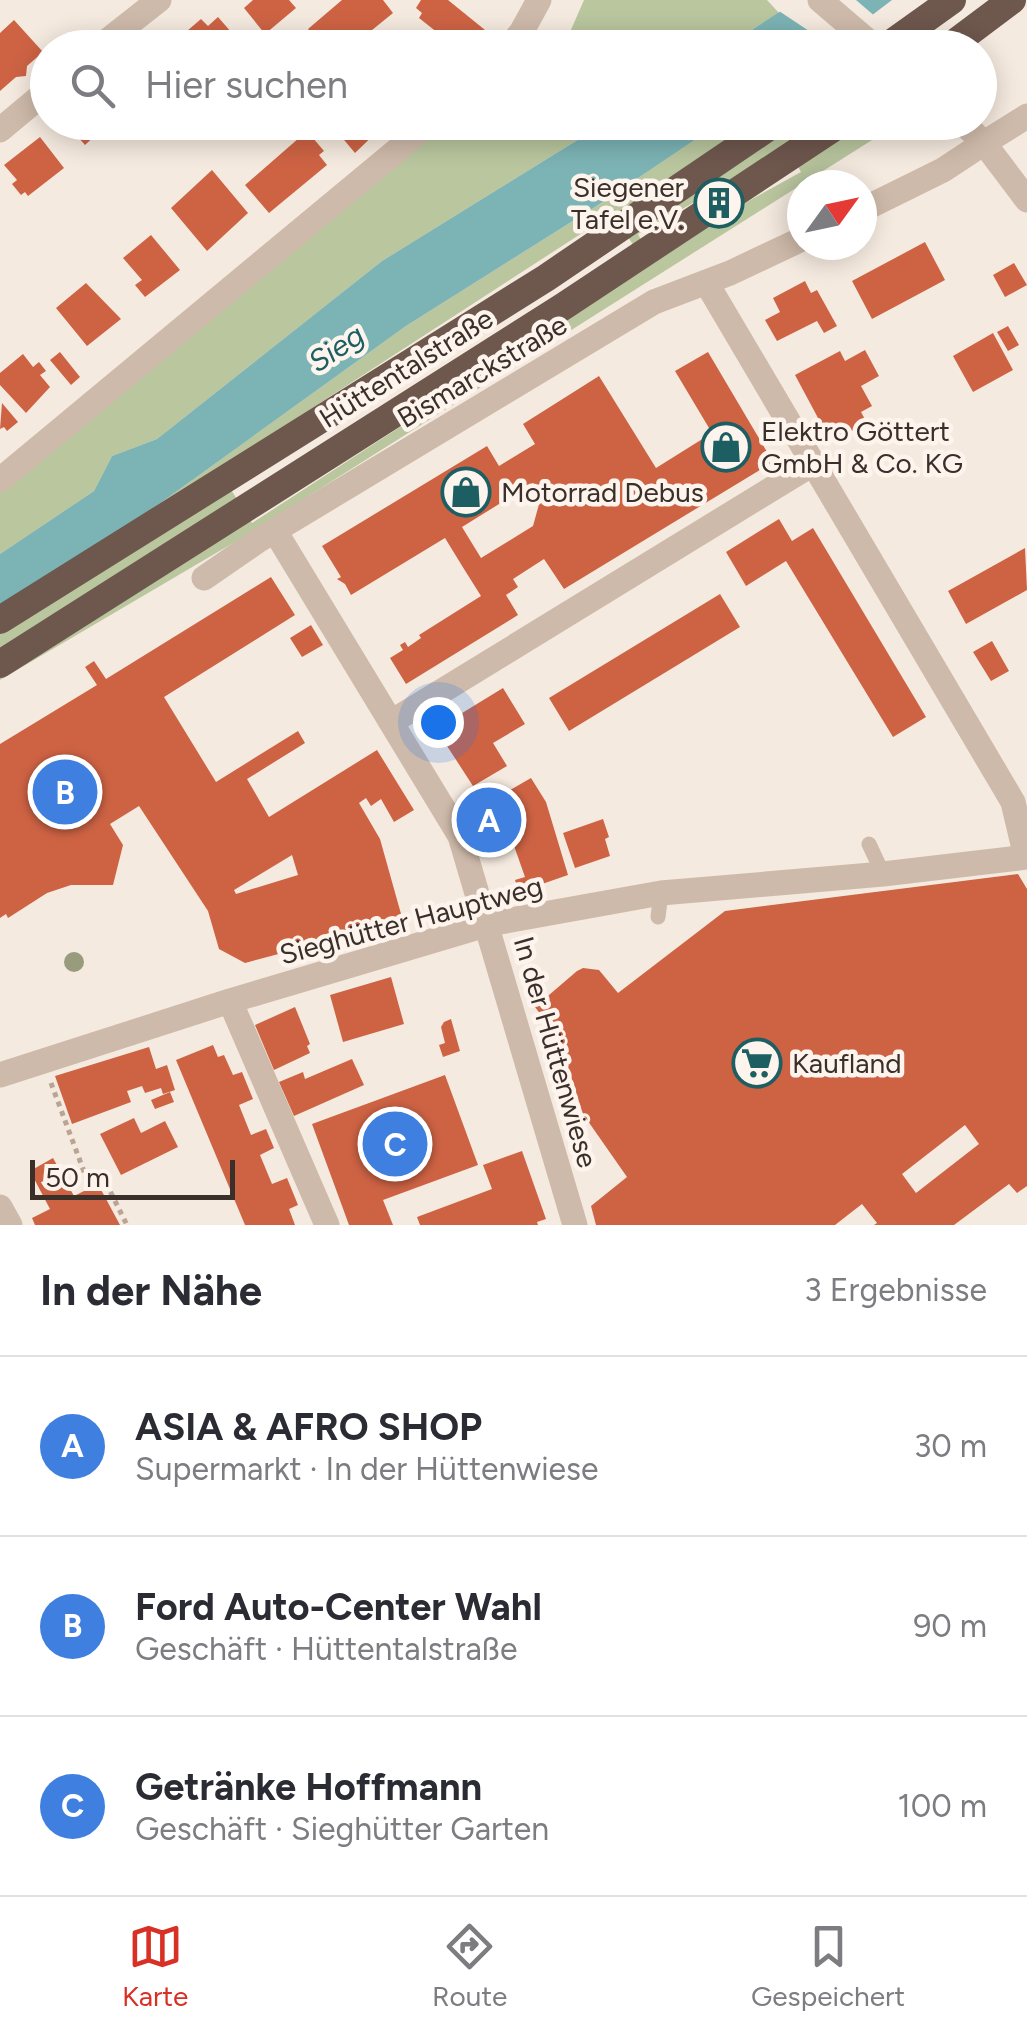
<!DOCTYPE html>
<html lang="de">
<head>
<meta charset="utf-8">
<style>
	body { margin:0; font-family:Figtree,sans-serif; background:#f7f7f7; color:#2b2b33 }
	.compass { position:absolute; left:787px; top:170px; width:90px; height:90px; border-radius:50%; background:#fff; box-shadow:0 5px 25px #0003; rotate:57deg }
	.scale { position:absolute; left:30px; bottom:25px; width:205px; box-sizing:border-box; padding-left:10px; border:5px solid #3b2f2a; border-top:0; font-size:28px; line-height:35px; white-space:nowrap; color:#3b2f2a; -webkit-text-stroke:8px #fcf4ed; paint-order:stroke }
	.you { position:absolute; left:438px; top:722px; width:35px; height:35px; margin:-25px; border:8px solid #fff; border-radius:50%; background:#1a73e8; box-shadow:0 0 0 15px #1a73e833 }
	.badge { display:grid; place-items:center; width:65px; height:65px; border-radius:50%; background:#d93025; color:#fff; font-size:32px; font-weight:700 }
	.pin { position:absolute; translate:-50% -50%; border:5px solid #fff; box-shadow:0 2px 10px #0006 }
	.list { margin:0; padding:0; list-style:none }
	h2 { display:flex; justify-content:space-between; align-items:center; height:130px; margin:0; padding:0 40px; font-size:42px }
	h2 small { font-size:32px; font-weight:400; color:#7c7c81 }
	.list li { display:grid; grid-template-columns:65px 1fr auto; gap:30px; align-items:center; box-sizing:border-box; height:180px; padding:0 40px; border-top:2px solid #e1e1e2 }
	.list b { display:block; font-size:38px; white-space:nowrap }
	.list p { margin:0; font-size:32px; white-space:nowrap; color:#7c7c81 }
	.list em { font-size:32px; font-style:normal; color:#7c7c81 }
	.icon { flex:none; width:55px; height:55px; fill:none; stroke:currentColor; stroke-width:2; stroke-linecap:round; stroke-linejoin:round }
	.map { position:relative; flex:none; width:1027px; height:1225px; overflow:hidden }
	.search { position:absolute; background:#fff; box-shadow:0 5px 25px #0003; left:30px; right:30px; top:30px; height:110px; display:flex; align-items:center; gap:25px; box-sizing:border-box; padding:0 35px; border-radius:55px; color:#7c7c81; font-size:38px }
	.sheet { height:670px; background:#fff }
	nav { display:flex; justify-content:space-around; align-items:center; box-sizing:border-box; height:140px; border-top:2px solid #e1e1e2; background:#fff; font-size:28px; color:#7c7c81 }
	nav a { display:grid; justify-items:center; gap:5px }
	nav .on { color:#d93025 }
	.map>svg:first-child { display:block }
	.green { fill:#b9c69e; fill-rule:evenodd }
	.water { fill:#7cb3b4 }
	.pier { fill:#f5eadf }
	.building { fill:#ce6344; fill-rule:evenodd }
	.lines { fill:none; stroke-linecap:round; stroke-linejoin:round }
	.path { stroke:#baa494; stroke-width:5; stroke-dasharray:5 5; stroke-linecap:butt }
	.service { stroke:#cebaaa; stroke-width:15 }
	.minor { stroke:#cebaaa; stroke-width:25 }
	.tertiary { stroke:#cebaaa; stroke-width:25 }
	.trunk { stroke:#6e574d; stroke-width:28 }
	.tree { fill:#989c7d }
	.labels { text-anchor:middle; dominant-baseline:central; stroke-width:9; stroke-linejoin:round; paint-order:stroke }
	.poi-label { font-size:28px; fill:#3b2f2a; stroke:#fcf4ed; text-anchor:start }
	.street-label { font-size:28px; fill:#3b2f2a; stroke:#fcf4ed }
	.water-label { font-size:30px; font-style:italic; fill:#1c5e61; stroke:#fcf4ed }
</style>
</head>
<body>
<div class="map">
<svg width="1027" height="1225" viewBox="0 0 1027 1225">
	<rect width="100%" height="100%" fill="#f5eadf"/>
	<path class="green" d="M 584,0 L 767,0 L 779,13 L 724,47 L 563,48 Z
		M 431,123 L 605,123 L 382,261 L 157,439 L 112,456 L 94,491 L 0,554 L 0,480 Z
		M 720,123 L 899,123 L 245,536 L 0,680 L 0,606 L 148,512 L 406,326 L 595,207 ZM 789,149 L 801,172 L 649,256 L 638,234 ZM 613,213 L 647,267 L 252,523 L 218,469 Z"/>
	<path class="water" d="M 798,0 L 892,0 L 830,47 L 724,48 Z
		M 605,123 L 720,123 L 595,207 L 406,326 L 148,512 L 0,606 L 0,554 L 94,491 L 112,456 L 157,439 L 382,261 Z"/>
	<path class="pier" d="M 789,0 L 856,0 L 877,18 L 839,48 L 833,47 L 776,9 Z"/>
	<path class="building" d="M 253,0 L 289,0 L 296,8 L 265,34 L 244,8 Z
		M 342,0 L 383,0 L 393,13 L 350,48 L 328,48 L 323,41 L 320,44 L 308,29 Z
		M 421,0 L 448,0 L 485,30 L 472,48 L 457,48 L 419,18 L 422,13 L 416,8 Z
		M 218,17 L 232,33 L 222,43 L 225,48 L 177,48 L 173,43 L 201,19 L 208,26 Z
		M 14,20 L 43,52 L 27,66 L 26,76 L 16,77 L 0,91 L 0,33 Z
		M 65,122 L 120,122 L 105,135 L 101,130 L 85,145 Z
		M 329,122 L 387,122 L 355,153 Z
		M 307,131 L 324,151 L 319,155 L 327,165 L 269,213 L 245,185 Z
		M 40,137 L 64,168 L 28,196 L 25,192 L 21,195 L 12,184 L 17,180 L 4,165 Z
		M 212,170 L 248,213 L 207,251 L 171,208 Z
		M 151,235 L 180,270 L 145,297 L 135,285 L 142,280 L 123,258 Z
		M 925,242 L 945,280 L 872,319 L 852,281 Z
		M 1014,263 L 1027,285 L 1005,297 L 993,275 Z
		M 805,281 L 811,293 L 817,290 L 837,326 L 824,333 L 817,321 L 777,341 L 765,320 L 780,312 L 773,298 Z
		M 86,283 L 121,319 L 87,346 L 56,308 Z
		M 1008,326 L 1019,345 L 1008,351 L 997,332 Z
		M 993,333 L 1013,370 L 973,392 L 953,356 Z
		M 865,350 L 879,376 L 861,386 L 872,406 L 861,412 L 867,423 L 834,440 L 829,429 L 825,431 L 795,375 L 840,351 L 845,361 Z
		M 60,352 L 80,377 L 71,385 L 50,360 Z
		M 708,352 L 773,462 L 564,589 L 544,559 L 513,579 L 518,587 L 506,595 L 518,615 L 406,684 L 390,658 L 403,650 L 400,645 L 405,642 L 408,647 L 421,638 L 419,635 L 481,596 L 464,569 L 445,538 L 351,595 L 345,584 L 337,579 L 341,577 L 322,546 L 487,446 L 499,466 L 535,444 L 523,424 L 599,376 L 656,468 L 712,433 L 675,371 ZM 533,483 L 541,497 L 533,526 L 481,558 L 462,527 Z
		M 23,354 L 33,367 L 39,362 L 46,371 L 40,375 L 50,387 L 26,413 L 0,385 L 0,373 Z
		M 2,403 L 18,422 L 7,431 L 4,427 L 0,429 Z
		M 779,519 L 792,541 L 813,528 L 926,717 L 893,737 L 786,561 L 746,586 L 726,552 Z
		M 1025,548 L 1027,590 L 966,624 L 948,591 Z
		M 271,577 L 295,615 L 164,697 L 216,782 L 298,731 L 305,743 L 247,779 L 269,817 L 377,750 L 414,810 L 394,822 L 381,799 L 371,806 L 366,798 L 359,803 L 380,839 L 403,921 L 245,963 L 219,949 L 208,911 L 139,806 L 110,824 L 123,845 L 113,885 L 71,885 L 47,893 L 8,918 L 6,914 L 0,918 L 0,744 L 97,685 L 85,667 L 94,661 L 106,679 ZM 292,855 L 298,875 L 236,894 L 234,890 Z
		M 720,594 L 740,627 L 569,731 L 549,698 Z
		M 311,625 L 323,645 L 302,657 L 290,638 Z
		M 992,641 L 1009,671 L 991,681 L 973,652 Z
		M 503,688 L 525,724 L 493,743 L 507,766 L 473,786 L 436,729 Z
		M 531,778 L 546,802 L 568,875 L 519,892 L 515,880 L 525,877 L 507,826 L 497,832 L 477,796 L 497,784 L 503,794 Z
		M 603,819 L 609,837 L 605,839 L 610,856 L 575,868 L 563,833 Z
		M 1018,874 L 1027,889 L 1027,1186 L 1017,1193 L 1009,1184 L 954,1225 L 874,1225 L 877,1223 L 862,1204 L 835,1225 L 596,1225 L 591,1206 L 627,1177 L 583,1114 L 559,1039 L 535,1007 L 577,971 L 583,968 L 599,970 L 618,993 L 725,911 ZM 965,1125 L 979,1144 L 916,1193 L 902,1174 Z
		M 391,977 L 404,1024 L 343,1042 L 330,995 Z
		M 295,1007 L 310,1044 L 307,1046 L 310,1053 L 274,1070 L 255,1025 Z
		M 451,1019 L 460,1051 L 443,1057 L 439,1045 L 445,1043 L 441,1027 L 444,1022 Z
		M 213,1045 L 218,1057 L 224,1055 L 233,1075 L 242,1072 L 253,1099 L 239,1105 L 251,1135 L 266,1129 L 274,1148 L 260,1155 L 272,1184 L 287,1178 L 298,1205 L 289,1209 L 295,1225 L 245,1225 L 176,1060 Z
		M 149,1047 L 156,1069 L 167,1065 L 175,1090 L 163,1094 L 161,1088 L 145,1093 L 142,1086 L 127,1091 L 131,1102 L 72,1124 L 55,1076 Z
		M 352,1059 L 364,1085 L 294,1116 L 279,1082 L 303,1072 L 305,1079 Z
		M 445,1075 L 478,1165 L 383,1200 L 393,1225 L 349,1225 L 312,1124 Z
		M 170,1092 L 174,1102 L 155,1109 L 151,1100 Z
		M 134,1118 L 141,1133 L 165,1121 L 178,1147 L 121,1175 L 100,1134 Z
		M 522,1151 L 546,1219 L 537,1222 L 538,1225 L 420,1225 L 417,1217 L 492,1189 L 483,1165 Z
		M 53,1158 L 74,1196 L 98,1184 L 120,1225 L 35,1225 L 32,1218 L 50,1209 L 30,1171 Z"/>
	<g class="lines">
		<path class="path" d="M 51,1083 L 86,1177 L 108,1187 L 127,1225"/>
		<path class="service" d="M 869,844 L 883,874
			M 658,917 L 661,893"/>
		<path class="minor" d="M 509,48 L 522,31 L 539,0
			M 862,210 L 943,170 L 984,143
			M 706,282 L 1013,802 L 1026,857
			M 0,480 L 431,122
			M 275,531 L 460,836 L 575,1225
			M 204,578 L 259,540 L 654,302 L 730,273 L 802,239
			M 393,721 L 814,463
			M 230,1001 L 327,1225
			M 0,1075 L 230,1001 L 489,924 L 661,893 L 883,874 L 1027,857
			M 0,1207 L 10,1225"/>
		<path class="tertiary" d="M 820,0 L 876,48
			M 98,48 L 159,0
			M 962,122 L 984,143 L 1027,200
			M 0,130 L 48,90
			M 984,143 L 1027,116"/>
		<path class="trunk" d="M 885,48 L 952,0
			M 948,48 L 1012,0
			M 0,620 L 546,278 L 776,122
			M 0,664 L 564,306 L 842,122"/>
	</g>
	<circle class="tree" cx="74" cy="962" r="10"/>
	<defs>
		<g id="building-ring" transform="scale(2.5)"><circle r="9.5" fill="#fcf4ed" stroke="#1c5e61" stroke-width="1.5"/><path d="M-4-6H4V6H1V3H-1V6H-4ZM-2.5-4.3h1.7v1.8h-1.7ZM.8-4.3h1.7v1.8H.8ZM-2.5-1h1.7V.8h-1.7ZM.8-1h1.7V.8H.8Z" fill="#1c5e61"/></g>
		<g id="shop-ring" transform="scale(2.5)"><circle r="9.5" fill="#fcf4ed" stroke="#1c5e61" stroke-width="1.5"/><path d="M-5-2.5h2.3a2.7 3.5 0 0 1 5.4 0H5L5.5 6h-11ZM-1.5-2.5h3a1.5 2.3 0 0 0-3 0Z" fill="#1c5e61"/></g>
		<g id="supermarket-ring" transform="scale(2.5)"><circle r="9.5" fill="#fcf4ed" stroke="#1c5e61" stroke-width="1.5"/><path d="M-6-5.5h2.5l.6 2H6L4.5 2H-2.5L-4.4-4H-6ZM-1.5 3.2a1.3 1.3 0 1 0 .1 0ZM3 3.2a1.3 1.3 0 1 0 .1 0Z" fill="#1c5e61"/></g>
	</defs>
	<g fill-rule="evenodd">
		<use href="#building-ring" x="719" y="203"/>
		<use href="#shop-ring" x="726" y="447"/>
		<use href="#shop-ring" x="466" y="492"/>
		<use href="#supermarket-ring" x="757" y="1063"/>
	</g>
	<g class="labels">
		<g class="poi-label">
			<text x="684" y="187" text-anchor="end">Siegener<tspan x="684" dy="32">Tafel e.V.</tspan></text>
			<text x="761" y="431">Elektro Göttert<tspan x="761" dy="32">GmbH &amp; Co. KG</tspan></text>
			<text x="501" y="492">Motorrad Debus</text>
			<text x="792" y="1063">Kaufland</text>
		</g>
		<g class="street-label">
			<text transform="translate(406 368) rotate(-32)">Hüttentalstraße</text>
			<text transform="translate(482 371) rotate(-31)">Bismarckstraße</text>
			<text transform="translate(411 920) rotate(-15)">Sieghütter Hauptweg</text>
			<text transform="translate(556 1052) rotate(74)">In der Hüttenwiese</text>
		</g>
		<g class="water-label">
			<text transform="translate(336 348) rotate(-34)">Sieg</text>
		</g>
	</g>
</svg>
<svg class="compass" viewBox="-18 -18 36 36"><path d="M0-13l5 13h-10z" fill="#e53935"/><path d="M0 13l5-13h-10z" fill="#7c7c81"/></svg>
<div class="scale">50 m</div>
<div class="you"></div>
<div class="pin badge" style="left:489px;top:820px;background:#3f7fe0">A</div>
<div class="pin badge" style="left:65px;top:792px;background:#3f7fe0">B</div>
<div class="pin badge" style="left:395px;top:1144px;background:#3f7fe0">C</div>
<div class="search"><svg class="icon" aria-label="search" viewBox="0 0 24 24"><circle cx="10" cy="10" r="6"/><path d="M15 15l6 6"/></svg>Hier suchen</div>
</div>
<section class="sheet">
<h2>In der Nähe<small>3 Ergebnisse</small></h2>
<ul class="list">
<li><span class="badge" style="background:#3f7fe0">A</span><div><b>ASIA &amp; AFRO SHOP</b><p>Supermarkt · In der Hüttenwiese</p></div><em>30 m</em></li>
<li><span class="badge" style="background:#3f7fe0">B</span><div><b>Ford Auto-Center Wahl</b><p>Geschäft · Hüttentalstraße</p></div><em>90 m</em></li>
<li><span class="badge" style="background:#3f7fe0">C</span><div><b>Getränke Hoffmann</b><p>Geschäft · Sieghütter Garten</p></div><em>100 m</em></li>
</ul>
</section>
<nav>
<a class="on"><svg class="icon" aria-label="map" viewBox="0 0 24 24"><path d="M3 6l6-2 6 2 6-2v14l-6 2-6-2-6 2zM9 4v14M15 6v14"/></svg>Karte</a>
<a><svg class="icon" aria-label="directions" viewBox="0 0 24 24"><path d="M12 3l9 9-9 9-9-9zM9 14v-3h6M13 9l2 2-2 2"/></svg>Route</a>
<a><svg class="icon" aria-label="saved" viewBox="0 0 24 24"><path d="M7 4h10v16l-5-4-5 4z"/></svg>Gespeichert</a>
</nav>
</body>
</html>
